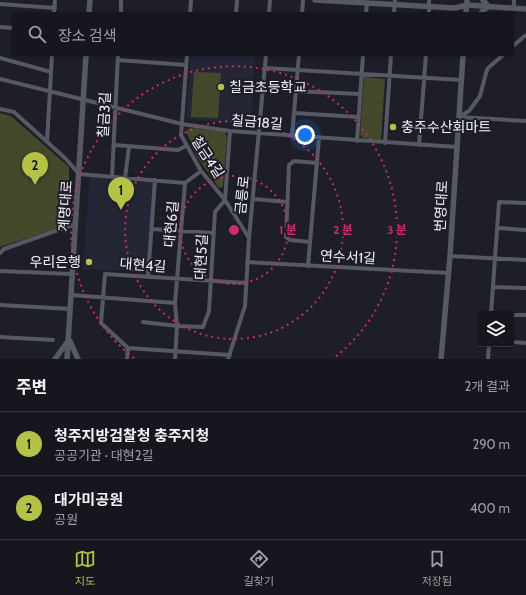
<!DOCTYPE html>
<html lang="ko">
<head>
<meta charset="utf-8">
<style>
	body { margin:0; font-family:Cabin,"Noto Sans KR",sans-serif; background:#1f1f27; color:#f1f3f6 }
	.controls { position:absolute; right:12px; bottom:12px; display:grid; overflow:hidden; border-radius:0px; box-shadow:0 1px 3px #0004 }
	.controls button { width:36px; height:36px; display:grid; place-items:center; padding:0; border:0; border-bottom:1px solid #35353c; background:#16161e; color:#f1f3f6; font:20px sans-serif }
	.you { position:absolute; left:305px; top:135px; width:14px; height:14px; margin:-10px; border:3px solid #fff; border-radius:50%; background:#1a73e8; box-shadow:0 0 0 6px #1a73e833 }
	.badge { display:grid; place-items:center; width:26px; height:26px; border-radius:50%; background:#b6c148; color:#111; font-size:13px; font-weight:700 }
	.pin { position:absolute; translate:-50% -33px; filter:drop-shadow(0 1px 2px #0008) }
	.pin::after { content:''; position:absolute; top:21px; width:14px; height:12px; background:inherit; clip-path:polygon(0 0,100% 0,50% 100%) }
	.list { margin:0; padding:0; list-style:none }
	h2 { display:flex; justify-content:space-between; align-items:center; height:52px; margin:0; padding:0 16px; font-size:17px }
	h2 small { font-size:13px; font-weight:400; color:#9e9fa4 }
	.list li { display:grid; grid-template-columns:26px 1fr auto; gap:12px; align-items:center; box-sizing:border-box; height:64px; padding:0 16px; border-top:1px solid #35353c }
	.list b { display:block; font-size:15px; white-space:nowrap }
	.list p { margin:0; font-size:13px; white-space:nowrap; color:#9e9fa4 }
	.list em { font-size:13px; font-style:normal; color:#9e9fa4 }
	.icon { flex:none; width:22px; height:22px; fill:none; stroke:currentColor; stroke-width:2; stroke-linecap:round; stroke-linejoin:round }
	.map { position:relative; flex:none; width:526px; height:359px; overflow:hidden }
	.search { position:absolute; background:#16161e; box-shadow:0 1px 3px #0004; left:12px; right:12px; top:12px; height:44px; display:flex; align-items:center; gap:10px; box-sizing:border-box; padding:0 14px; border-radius:0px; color:#9e9fa4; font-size:15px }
	.sheet { height:180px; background:#16161e }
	nav { display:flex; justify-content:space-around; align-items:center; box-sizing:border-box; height:56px; border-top:1px solid #35353c; background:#16161e; font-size:11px; color:#9e9fa4 }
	nav a { display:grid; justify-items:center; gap:2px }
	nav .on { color:#b6c148 }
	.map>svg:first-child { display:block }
	.built { fill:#242635 }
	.green { fill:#45492c }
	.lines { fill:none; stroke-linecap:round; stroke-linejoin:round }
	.street { stroke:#565863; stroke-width:4 }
	.secondary { stroke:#565863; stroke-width:5.5 }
	.ring { fill:none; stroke:#c72e6b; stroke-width:2; stroke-dasharray:2 4 }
	.poi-dot { fill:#b6c148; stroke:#1d1e28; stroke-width:1.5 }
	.labels { text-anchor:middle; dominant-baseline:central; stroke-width:4; stroke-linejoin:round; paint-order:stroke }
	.poi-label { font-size:14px; fill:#f2f3fa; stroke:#1d1e28; text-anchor:start }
	.street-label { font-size:14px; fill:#f2f3fa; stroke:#1d1e28 }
	.centre { fill:#c72e6b; stroke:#1d1e28; stroke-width:2 }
	.ring-label { font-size:12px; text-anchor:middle; font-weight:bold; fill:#c72e6b; stroke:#1d1e28; stroke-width:4; stroke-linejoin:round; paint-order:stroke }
</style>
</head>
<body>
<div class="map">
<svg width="526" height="359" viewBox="0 0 526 359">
	<rect width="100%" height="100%" fill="#1d1e28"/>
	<path class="built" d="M 191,55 L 255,55 L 251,125 L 186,119 Z
		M 90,176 L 154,181 L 148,272 L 83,269 Z"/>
	<path class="green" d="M 194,72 L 221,73 L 218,118 L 191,117 Z
		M 364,77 L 385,79 L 381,140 L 363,138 L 360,135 Z
		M 0,113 L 11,116 L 69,167 L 69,203 L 67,225 L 0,247 Z
		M 190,128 L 225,132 L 227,137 L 223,187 L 219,188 L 197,157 L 186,131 Z"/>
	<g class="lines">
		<path class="street" d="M 0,4 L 55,8
			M 514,8 L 514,0
			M 54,13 L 55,0
			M 121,13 L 121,0
			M 190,13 L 191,0
			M 236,13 L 237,0
			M 269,13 L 270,0
			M 302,13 L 303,0
			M 366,13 L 367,3
			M 394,13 L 395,0
			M 429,13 L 429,0
			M 0,27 L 13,28
			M 513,46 L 526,35
			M 187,55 L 181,135 L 201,171 L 225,200 L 249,238
			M 0,58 L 51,72
			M 118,60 L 186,65
			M 265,68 L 461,80
			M 0,79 L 182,124 L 230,131 L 457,147
			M 295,91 L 360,94
			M 0,109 L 14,112 L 66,159 L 79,174 L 185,183
			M 294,113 L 358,117
			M 459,117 L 469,111 L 480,96 L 486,73 L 488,68 L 503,55
			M 459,117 L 526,121
			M 292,136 L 299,55
			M 357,141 L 363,55
			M 47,142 L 52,55
			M 385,143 L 391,55
			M 114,145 L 178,150 L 186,146
			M 419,145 L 426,55
			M 112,177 L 118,55
			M 125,178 L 129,147
			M 253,199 L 287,202
			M 498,228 L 526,230
			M 152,229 L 213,233
			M 310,242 L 290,240 L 286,237 L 289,165 L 294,161 L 317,163
			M 0,253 L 4,249 L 75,224
			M 450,256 L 526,260
			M 247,262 L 449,273
			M 308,266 L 319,138
			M 0,271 L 72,274
			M 148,277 L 155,180
			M 493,287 L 526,288
			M 71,295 L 175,303
			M 0,305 L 71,309
			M 491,314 L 499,202 L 526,203
			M 511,315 L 526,315
			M 143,322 L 177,326 L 203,327 L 209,311 L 215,212 L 225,200 L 230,131
			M 0,337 L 53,340
			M 511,342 L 526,343
			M 230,355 L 128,348 L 101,323 L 105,274 L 246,283
			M 127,359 L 128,348
			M 175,359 L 177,326 L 175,303 L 185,183 L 201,171
			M 228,359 L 245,306 L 249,238 L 266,55
			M 488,359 L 489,344"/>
		<path class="secondary" d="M 315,0 L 455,8 L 467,5 L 526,9
			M 483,0 L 488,6
			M 89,13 L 90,0
			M 466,13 L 467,0
			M 481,13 L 488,6
			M 70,341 L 78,359
			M 55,359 L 68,341
			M 67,359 L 86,55
			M 441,359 L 450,256 L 463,55"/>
	</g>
	<g class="ring">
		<circle cx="234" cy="230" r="54"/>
		<circle cx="234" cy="230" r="109"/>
		<path d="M134 358A163 163 0 1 1 334 358"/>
	</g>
	<g class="poi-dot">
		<circle cx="221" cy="87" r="4"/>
		<circle cx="393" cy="127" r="4"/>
		<circle cx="89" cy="262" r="4"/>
	</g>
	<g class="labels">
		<g class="poi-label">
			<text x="229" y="87">칠금초등학교</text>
			<text x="401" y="127">충주수산회마트</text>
			<text x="81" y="262" text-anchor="end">우리은행</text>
		</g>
		<g class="street-label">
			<text transform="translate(104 115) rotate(-87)">칠금3길</text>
			<text transform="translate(257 122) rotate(5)">칠금18길</text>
			<text transform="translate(208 157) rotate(57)">칠금4길</text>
			<text transform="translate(242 195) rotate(-84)">금릉로</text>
			<text transform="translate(65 206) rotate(-86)">계명대로</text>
			<text transform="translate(441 206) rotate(-87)">번영대로</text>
			<text transform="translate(171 224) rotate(-85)">대현6길</text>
			<text transform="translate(201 257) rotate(-87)">대현5길</text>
			<text transform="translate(348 257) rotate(3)">연수서1길</text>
			<text transform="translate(143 265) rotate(4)">대현4길</text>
		</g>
	</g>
	<circle cx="234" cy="230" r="6" class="centre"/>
	<g class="ring-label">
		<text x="288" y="234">1 분</text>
		<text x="343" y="234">2 분</text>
		<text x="397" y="234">3 분</text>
	</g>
</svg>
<div class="controls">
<button><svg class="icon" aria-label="layers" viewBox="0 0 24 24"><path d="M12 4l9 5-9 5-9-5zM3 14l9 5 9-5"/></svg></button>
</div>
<div class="you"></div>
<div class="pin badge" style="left:121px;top:210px">1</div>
<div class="pin badge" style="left:35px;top:185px">2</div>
<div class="search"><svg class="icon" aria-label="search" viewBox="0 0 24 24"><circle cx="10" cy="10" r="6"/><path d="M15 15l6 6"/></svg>장소 검색</div>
</div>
<section class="sheet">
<h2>주변<small>2개 결과</small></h2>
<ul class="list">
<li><span class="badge">1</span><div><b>청주지방검찰청 충주지청</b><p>공공기관 · 대현2길</p></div><em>290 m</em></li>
<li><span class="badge">2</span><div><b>대가미공원</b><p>공원</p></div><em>400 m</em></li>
</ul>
</section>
<nav>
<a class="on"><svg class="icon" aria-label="map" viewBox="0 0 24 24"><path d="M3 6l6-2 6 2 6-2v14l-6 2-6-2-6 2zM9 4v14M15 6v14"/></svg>지도</a>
<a><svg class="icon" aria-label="directions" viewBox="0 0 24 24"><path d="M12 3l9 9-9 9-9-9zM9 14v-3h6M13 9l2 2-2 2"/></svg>길찾기</a>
<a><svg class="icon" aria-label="saved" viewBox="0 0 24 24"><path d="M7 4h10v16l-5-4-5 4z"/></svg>저장됨</a>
</nav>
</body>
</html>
